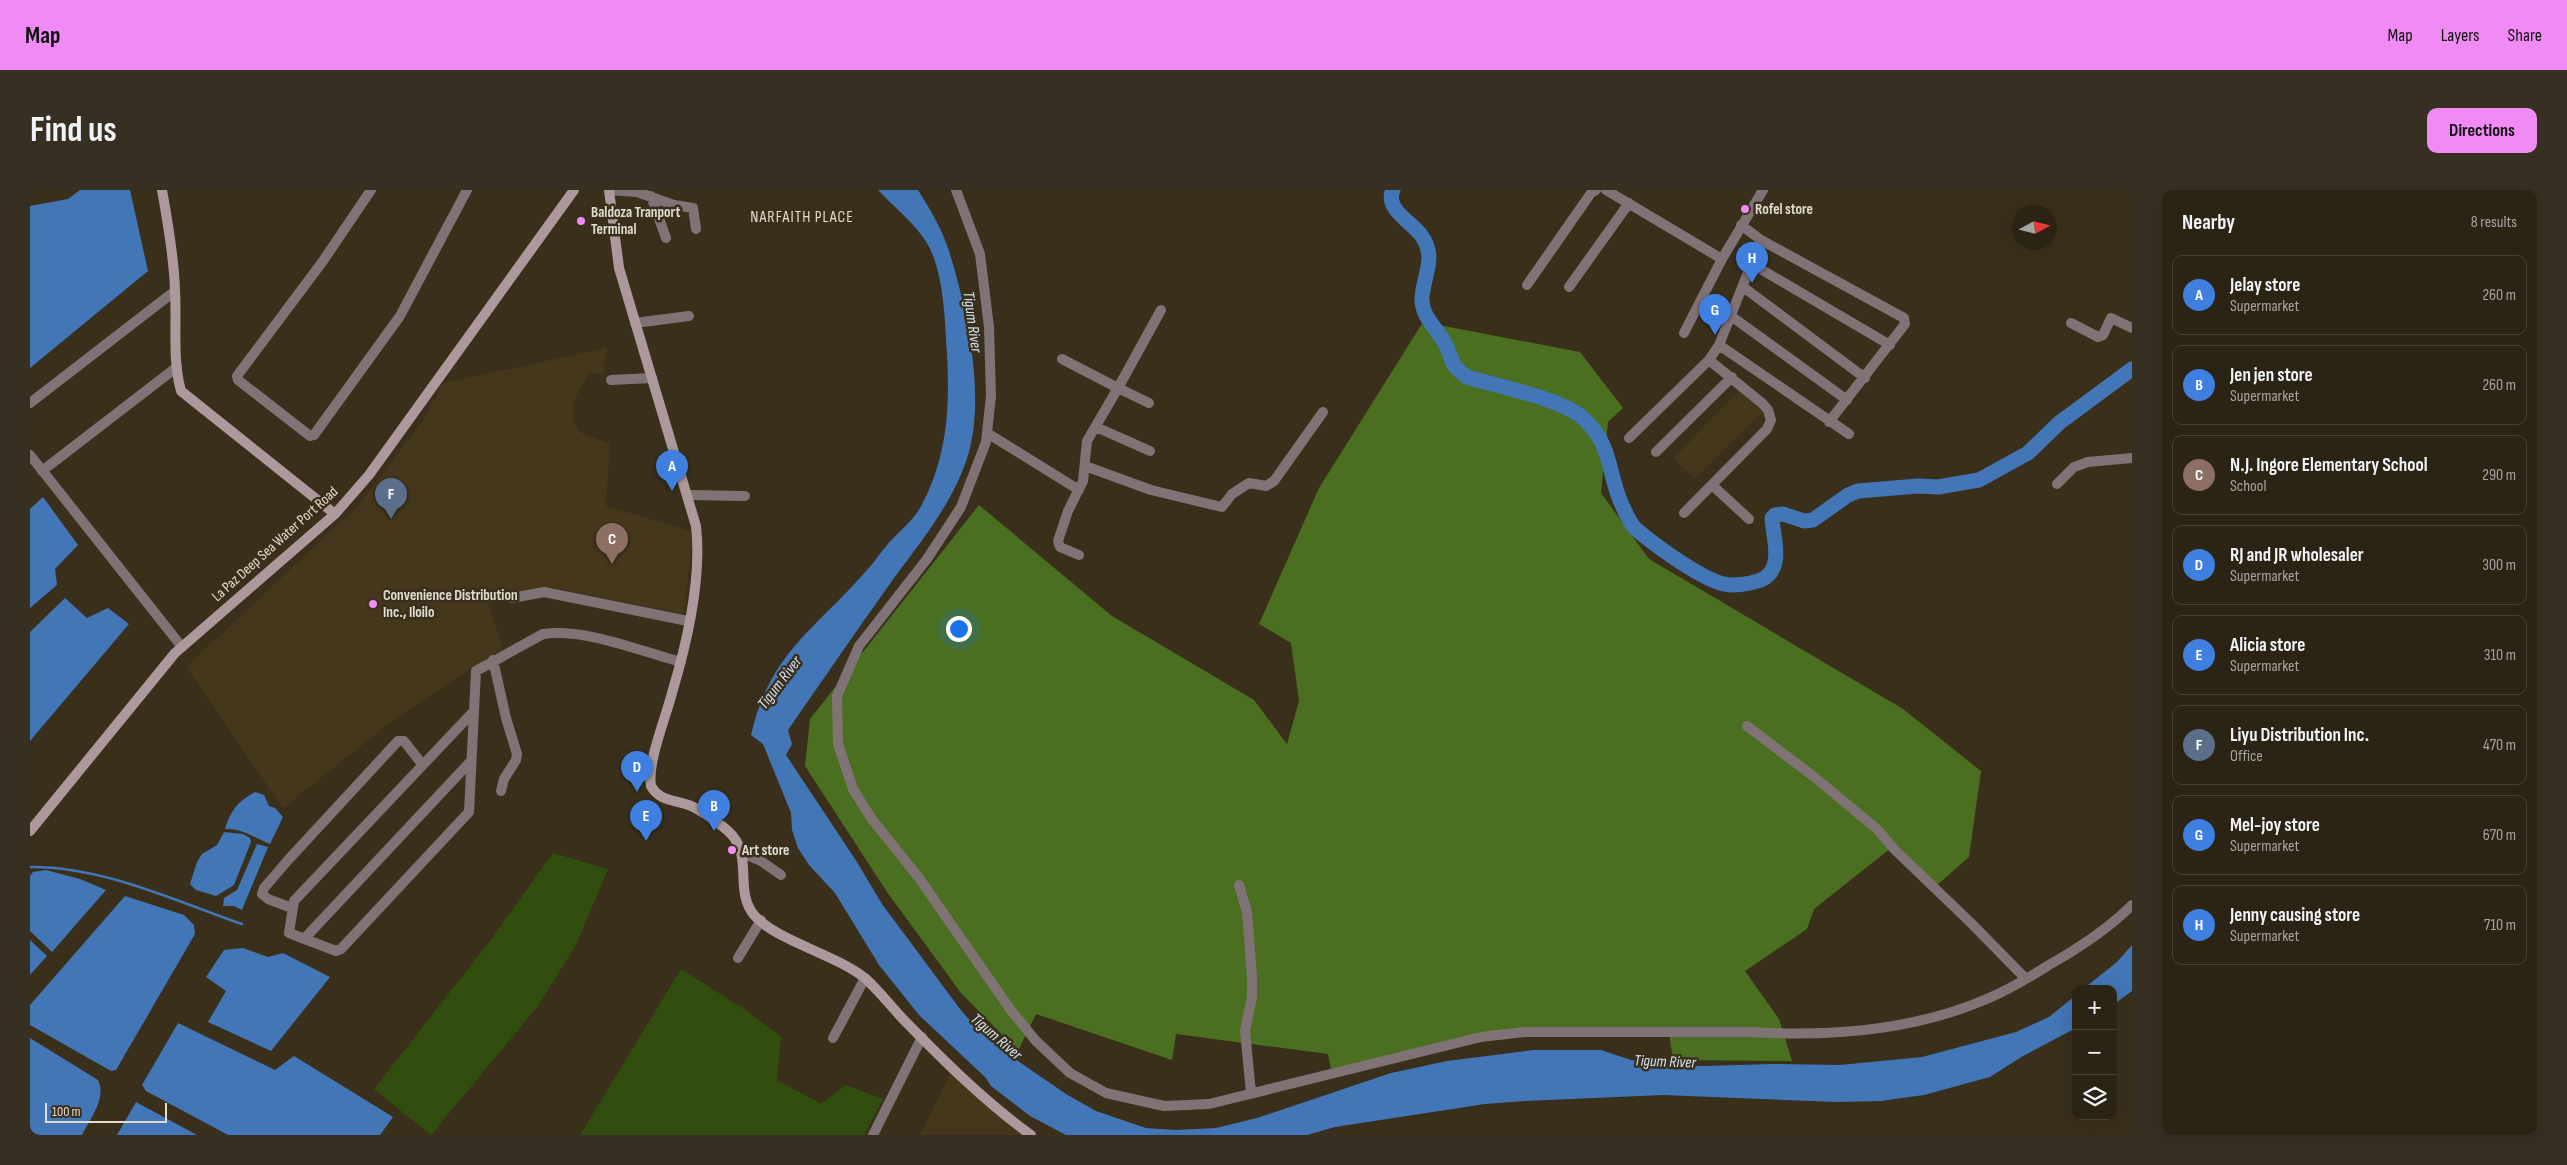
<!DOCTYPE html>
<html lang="en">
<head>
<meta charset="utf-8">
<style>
	body { margin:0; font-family:"Sofia Sans Condensed",sans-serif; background:#372f22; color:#f1f3f6 }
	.controls { position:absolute; right:15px; bottom:15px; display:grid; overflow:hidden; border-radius:10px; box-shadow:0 5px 20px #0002 }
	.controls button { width:45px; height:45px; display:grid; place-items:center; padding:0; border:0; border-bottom:1px solid #474034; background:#2b2314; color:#f1f3f6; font:25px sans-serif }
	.compass { position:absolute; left:1982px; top:15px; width:45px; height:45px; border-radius:50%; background:#2b2314; box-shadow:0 5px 20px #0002; rotate:83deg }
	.scale { position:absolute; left:15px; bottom:12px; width:122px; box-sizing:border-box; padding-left:5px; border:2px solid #e2dccf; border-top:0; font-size:14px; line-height:18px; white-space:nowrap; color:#e2dccf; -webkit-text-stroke:4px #392f1b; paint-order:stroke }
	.you { position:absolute; left:928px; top:438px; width:18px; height:18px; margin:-12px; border:4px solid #fff; border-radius:50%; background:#1a73e8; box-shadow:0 0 0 8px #1a73e833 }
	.badge { display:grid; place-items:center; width:32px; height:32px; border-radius:50%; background:#f08bf5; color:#fff; font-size:16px; font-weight:700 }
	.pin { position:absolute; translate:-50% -41px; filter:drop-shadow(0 1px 2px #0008) }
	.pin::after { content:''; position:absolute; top:26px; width:18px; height:15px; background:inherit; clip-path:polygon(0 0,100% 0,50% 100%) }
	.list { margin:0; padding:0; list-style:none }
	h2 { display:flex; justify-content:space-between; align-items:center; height:65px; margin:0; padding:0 20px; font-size:21px }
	h2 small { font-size:16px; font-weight:400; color:#a6a4a0 }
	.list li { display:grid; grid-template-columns:32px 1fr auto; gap:15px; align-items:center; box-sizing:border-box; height:80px; margin:0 10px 10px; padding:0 10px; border:1px solid #474034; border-radius:10px }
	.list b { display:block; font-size:19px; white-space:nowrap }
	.list p { margin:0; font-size:16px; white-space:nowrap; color:#a6a4a0 }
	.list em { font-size:16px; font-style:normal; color:#a6a4a0 }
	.icon { flex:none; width:28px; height:28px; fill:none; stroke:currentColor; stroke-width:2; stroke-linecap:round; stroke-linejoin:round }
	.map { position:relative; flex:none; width:2102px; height:945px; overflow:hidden; border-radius:10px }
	header { display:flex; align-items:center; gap:30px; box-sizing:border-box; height:70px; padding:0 25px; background:#f08bf5; color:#111 }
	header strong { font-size:24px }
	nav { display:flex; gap:28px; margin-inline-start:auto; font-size:18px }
	.intro { display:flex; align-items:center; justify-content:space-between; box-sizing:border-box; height:120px; padding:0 30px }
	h1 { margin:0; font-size:35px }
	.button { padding:12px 22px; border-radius:10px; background:#f08bf5; color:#111; font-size:18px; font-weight:700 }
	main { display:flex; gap:30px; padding:0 30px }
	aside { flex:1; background:#2b2314; border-radius:10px; box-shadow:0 5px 20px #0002 }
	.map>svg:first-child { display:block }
	.built { fill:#44371c }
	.green { fill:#324e0e }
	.forest { fill:#4b6f20 }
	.water { fill:#4276b7 }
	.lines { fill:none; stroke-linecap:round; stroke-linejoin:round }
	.stream { stroke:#4276b7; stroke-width:2.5 }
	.river { stroke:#4276b7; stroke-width:15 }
	.street { stroke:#807375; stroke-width:10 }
	.secondary { stroke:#ad999b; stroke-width:10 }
	.poi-dot { fill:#f08bf5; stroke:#392f1b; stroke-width:2 }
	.labels { text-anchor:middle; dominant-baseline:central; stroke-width:5; stroke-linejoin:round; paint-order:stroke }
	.poi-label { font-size:15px; font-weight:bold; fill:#e2dccf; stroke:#392f1b; text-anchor:start }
	.street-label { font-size:15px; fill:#e2dccf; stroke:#392f1b }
	.neighbourhood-label { font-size:16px; letter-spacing:1px; fill:#e2dccf; stroke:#392f1b }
	.water-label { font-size:16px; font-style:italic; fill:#d4e2f4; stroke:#392f1b }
</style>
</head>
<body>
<header>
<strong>Map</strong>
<nav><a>Map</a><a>Layers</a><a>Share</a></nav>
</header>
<div class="intro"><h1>Find us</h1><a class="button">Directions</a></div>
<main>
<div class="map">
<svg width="2102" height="945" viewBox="0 0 2102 945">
	<rect width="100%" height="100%" fill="#392f1b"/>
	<path class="built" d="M 577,158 L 573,185 L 560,182 L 544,210 L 544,231 L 551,243 L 580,253 L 576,316 L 661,341 L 662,351 L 654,424 L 520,397 L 457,409 L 473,458 L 369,526 L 253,618 L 156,477 L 328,316 L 394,229 L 413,193 Z
		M 1710,199 L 1733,222 L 1665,289 L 1643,269 Z
		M 921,881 L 994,945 L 890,945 Z"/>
	<path class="green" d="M 523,663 L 578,679 L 546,755 L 508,816 L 401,945 L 344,899 L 460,751 Z
		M 651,779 L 717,821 L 751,847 L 747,890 L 791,914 L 816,895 L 853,909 L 834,945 L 550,945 Z"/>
	<path class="forest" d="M 1393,132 L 1550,162 L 1593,218 L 1578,232 L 1571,303 L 1619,369 L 1873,519 L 1951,581 L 1939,667 L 1906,696 L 1866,654 L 1784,719 L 1777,739 L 1715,781 L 1749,829 L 1762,871 L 1643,870 L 1638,837 L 1452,844 L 1301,879 L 1298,864 L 1146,844 L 1142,870 L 1006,824 L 988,861 L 931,803 L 857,702 L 775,576 L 780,529 L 949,315 L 1082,426 L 1224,510 L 1257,554 L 1269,511 L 1261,453 L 1229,434 L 1289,298 Z"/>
	<path class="water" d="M 50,0 L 100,0 L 118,81 L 0,178 L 0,16 L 38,9 Z
		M 848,0 L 888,0 C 900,19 912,39 919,61 C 937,118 955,203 939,262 C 925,310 893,349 864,388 C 828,439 793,489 758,540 L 762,554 L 756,565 L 827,672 L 852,714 L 930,819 L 944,835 L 988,871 L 1036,904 L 1066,921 L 1116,938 L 1146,940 L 1186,938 L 1227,928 L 1361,883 L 1417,871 L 1503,860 L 1571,860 L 1601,870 L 1636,875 L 1674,876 L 1743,874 L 1810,875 L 1892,867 L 1986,842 L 2019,827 L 2046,805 L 2046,838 L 1993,866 L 1960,887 L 1894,905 L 1851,911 L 1807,912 L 1633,905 L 1495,911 L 1455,914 L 1305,937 L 1277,945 L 1036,945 L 1000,926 L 961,896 L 956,888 L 889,825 L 849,775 L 805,703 L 779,675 L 768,658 L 762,640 L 761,623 L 733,554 L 721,545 C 740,462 785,440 836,381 C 844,373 850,363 857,355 C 868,342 882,332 890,318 C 917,269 920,219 917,164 C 915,131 914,78 895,50 C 882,31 864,17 848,0 Z
		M 13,307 L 48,355 L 25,379 L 27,395 L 0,418 L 0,319 Z
		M 35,408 L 57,428 L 78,418 L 99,434 L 0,551 L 0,442 Z
		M 225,602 L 234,605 L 239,616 L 245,618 L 253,627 L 240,654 C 224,648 213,638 195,639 C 201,620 208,611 225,602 Z
		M 194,642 L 213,644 L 220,648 L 221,652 L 204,695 L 186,706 L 166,700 L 160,694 L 167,672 L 172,664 L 187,655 Z
		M 227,654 L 238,657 L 212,720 L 204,716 L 193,716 L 194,708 L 207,700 Z
		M 16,680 L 50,689 L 76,700 L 22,762 L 0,741 L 0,686 L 3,682 Z
		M 95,706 L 154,725 L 164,735 L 165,744 L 86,880 L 81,881 L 0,835 L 0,815 Z
		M 0,750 L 17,766 L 0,785 Z
		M 2102,755 L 2102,801 L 2083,815 L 2083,799 L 2053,799 L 2087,772 Z
		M 213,758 L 238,767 L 253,763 L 300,787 L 241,861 L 178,832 L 196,801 L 176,787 L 194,760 Z
		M 148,833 L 245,880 L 264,866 L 363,927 L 350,945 L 198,945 L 116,901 L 112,895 Z
		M 0,848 L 68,890 C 77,908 60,929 52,945 L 0,945 Z
		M 106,912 L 167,945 L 87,945 Z"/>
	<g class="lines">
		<path class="stream" d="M 0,677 C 72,676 145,711 212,734"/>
		<path class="river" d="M 1363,0 C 1354,19 1382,32 1391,45 C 1407,67 1394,84 1392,107 C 1391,126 1405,136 1413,150 C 1425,169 1415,171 1437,187 C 1466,196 1534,209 1554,229 C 1584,257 1577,285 1593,317 C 1596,324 1601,335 1607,340 C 1626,356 1666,385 1690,393 C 1701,397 1720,394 1731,390 C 1755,379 1743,348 1742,328 L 1745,325 L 1753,324 L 1774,331 L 1783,330 L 1818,305 L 1828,301 L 1888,296 L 1908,297 L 1949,290 L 1998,263 L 2029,233 L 2102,179"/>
		<path class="street" d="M 341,0 L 293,71 L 207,186 L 208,190 L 280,246 L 284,245 L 370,126 L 437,0
			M 579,0 L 607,2 L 644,15 L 663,18 L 666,39
			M 926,0 L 950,64 L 959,137 L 961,206 L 956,252 L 931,317 L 897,369 L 829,456 L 807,506 L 808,554 L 823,599 L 841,628 L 889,688 L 980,819 L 1006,851 L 1040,883 L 1076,903 L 1134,916 L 1179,914 L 1451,847 L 1494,842 L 1721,842 C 1801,847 1884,841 1959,808 C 1980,799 2000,787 2019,775 C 2049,758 2078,739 2102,715
			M 1576,0 L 1692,69 L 1733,0
			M 621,6 L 636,48
			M 1711,35 L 1731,50 L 1874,128 L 1875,134 L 1799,232
			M 1722,74 L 1860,155
			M 1497,95 L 1561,3 L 1566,0
			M 1539,97 L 1599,13
			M 1713,97 L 1835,188
			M 1701,126 L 1817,210
			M 605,133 L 659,126
			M 2041,133 L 2068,147 L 2073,145 L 2081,128 L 2102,138
			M 1654,143 L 1692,69
			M 1689,155 L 1819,244
			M 1032,169 L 1088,198 L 1057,251 L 1053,291 L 1038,321 L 1028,351 L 1030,357 L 1049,365
			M 581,190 L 622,188
			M 0,213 L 145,101
			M 1119,213 L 1088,198 L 1131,120
			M 1066,237 L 1120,261
			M 957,243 L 1049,300
			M 1599,248 L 1679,170 L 1689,155 L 1731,50
			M 1626,262 L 1702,187
			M 0,265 L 152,457
			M 1055,276 L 1121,300 L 1192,317 L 1202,304 L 1219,293 L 1236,296 L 1244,291 L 1293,222
			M 12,281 L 147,177
			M 2027,294 L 2044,277 L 2058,272 L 2102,268
			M 1682,295 L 1719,329
			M 657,305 L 715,306
			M 1654,323 L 1737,239 L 1741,230 L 1738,220 L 1733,214 L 1679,170
			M 482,408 L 514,402 L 658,431
			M 463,470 L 476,528 L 487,564 L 486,570 L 474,589 L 471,601
			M 444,521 L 439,622 L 311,759 L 306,761 L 259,743 L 264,711 L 444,521 L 446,481 L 513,444 C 555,438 610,461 651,472
			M 1717,536 L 1783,586 L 1847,639 L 1864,659 L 1940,732 L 1996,789
			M 714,664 L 731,671 L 751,685
			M 1209,695 L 1217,722 L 1222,786 L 1222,807 L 1215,841 L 1221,903
			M 262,718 L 238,709 L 232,704 L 234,698 L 259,669 L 368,551 L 374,551 L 392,574
			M 274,749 L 441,571
			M 708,768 L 731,730
			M 803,848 L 835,788
			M 843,945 L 892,847"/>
		<path class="secondary" d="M 132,0 C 138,33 144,67 145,100 C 147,133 142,169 151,201 L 305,324
			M 579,0 L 589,78 L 666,336 C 672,388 657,453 642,503 C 636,527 617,572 621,596 C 631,614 651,609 667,619 C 677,625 689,633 698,641 C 725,665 703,699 724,725 C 746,751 808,765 836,789 C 849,801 860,815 872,828 C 912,869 954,911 1001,945
			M 0,641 L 145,463 L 305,324 L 339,285 L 544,0"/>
	</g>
	<g class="poi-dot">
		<circle cx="1715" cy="19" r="5"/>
		<circle cx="551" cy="31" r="5"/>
		<circle cx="343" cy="414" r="5"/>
		<circle cx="702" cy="660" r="5"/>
	</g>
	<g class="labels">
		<g class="poi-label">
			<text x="1725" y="19">Rofel store</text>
			<text x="561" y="22">Baldoza Tranport<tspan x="561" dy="17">Terminal</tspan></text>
			<text x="353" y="405">Convenience Distribution<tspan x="353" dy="17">Inc., Iloilo</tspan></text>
			<text x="712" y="660">Art store</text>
		</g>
		<g class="street-label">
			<text transform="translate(245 354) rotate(-42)">La Paz Deep Sea Water Port Road</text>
		</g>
		<g class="neighbourhood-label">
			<text x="772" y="27">NARFAITH PLACE</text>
		</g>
		<g class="water-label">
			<text transform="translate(942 132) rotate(82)">Tigum River</text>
			<text transform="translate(750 493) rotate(-53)">Tigum River</text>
			<text transform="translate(966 847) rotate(41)">Tigum River</text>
			<text transform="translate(1635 872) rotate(2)">Tigum River</text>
		</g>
	</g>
</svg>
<div class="controls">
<button>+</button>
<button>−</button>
<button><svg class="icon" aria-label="layers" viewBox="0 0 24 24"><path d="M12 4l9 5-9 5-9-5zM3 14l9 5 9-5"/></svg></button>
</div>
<svg class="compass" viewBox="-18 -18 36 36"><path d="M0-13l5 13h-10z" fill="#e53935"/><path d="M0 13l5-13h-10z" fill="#a6a4a0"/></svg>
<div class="scale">100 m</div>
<div class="you"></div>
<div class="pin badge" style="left:642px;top:301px;background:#3f7fe0">A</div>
<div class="pin badge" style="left:684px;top:641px;background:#3f7fe0">B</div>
<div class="pin badge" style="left:582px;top:374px;background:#8d6e63">C</div>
<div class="pin badge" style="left:607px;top:602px;background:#3f7fe0">D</div>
<div class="pin badge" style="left:616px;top:651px;background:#3f7fe0">E</div>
<div class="pin badge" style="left:361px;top:329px;background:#5c6f8a">F</div>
<div class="pin badge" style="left:1685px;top:145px;background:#3f7fe0">G</div>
<div class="pin badge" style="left:1722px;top:93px;background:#3f7fe0">H</div>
</div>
<aside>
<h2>Nearby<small>8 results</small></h2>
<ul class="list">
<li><span class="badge" style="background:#3f7fe0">A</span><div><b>Jelay store</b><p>Supermarket</p></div><em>260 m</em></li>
<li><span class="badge" style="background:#3f7fe0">B</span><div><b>Jen jen store</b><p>Supermarket</p></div><em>260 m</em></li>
<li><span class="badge" style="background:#8d6e63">C</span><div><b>N.J. Ingore Elementary School</b><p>School</p></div><em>290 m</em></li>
<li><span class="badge" style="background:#3f7fe0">D</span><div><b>RJ and JR wholesaler</b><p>Supermarket</p></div><em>300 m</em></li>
<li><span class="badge" style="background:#3f7fe0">E</span><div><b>Alicia store</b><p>Supermarket</p></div><em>310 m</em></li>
<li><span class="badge" style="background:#5c6f8a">F</span><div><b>Liyu Distribution Inc.</b><p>Office</p></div><em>470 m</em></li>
<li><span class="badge" style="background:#3f7fe0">G</span><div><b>Mel-joy store</b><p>Supermarket</p></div><em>670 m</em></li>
<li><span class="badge" style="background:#3f7fe0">H</span><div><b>Jenny causing store</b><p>Supermarket</p></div><em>710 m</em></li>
</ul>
</aside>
</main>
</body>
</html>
